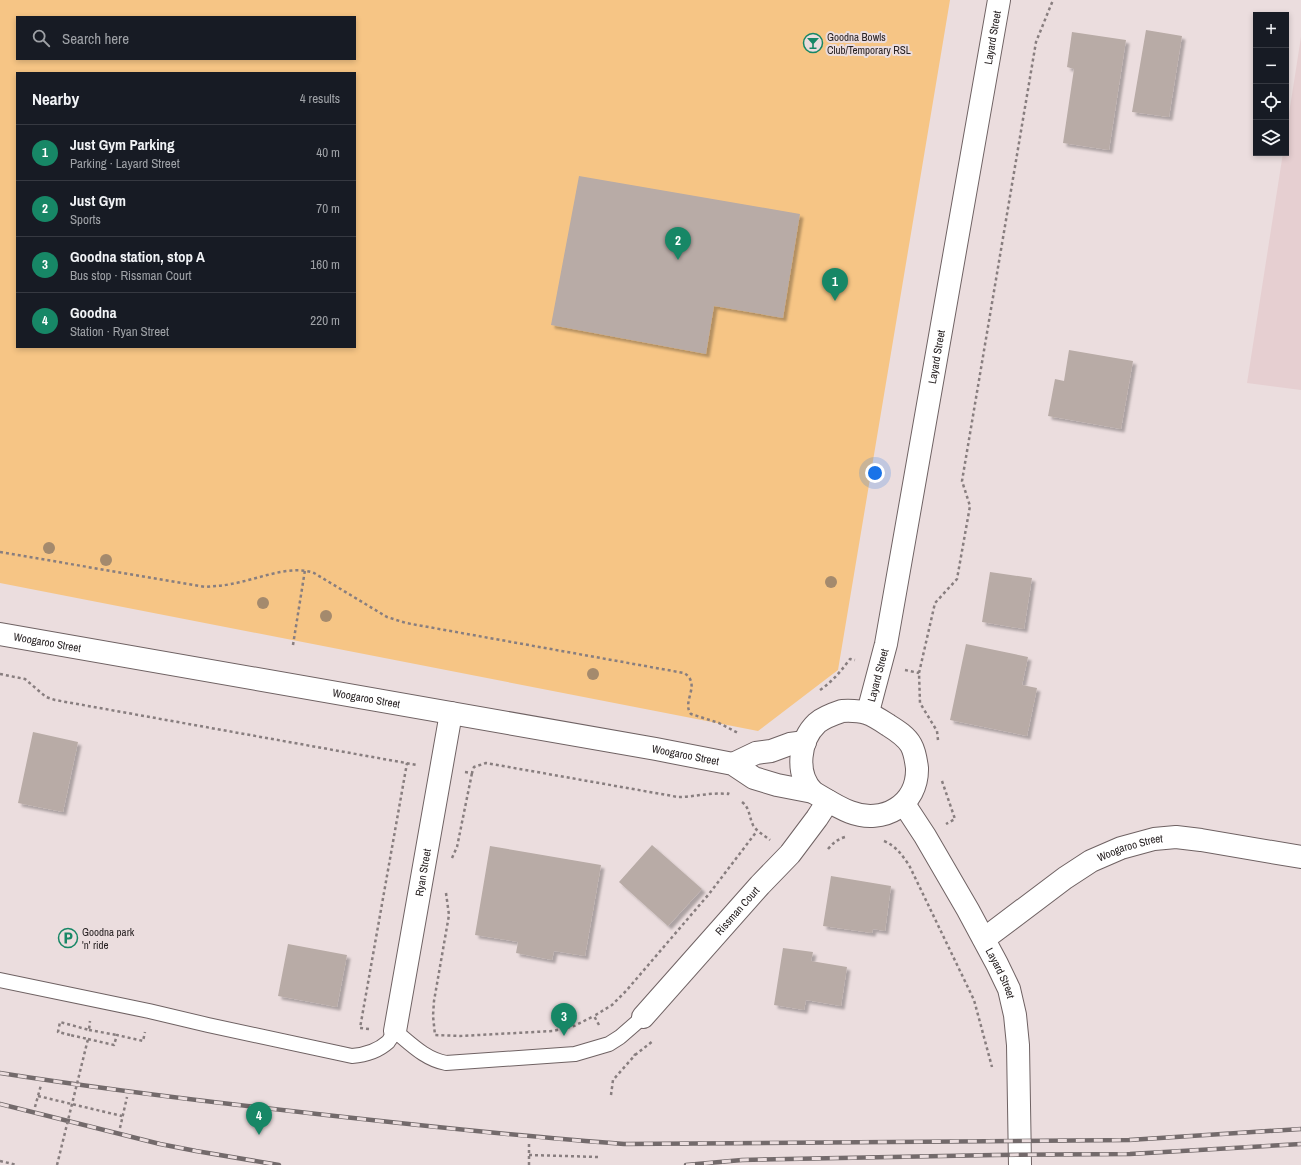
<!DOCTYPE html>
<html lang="en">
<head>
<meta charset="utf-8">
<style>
	body { margin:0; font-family:"Archivo Narrow",sans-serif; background:#20242c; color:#f1f3f6 }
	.controls { position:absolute; right:12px; top:12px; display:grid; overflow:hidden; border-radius:0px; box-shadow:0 2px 6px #0003 }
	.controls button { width:36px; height:36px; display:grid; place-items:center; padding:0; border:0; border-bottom:1px solid #363941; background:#171b24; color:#f1f3f6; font:20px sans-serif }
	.you { position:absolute; left:875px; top:473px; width:14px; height:14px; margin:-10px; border:3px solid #fff; border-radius:50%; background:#1a73e8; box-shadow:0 0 0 6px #1a73e833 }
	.badge { display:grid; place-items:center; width:26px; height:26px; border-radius:50%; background:#178766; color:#fff; font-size:13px; font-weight:700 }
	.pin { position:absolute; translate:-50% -33px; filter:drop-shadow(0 1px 2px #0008) }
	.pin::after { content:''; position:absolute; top:21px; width:14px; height:12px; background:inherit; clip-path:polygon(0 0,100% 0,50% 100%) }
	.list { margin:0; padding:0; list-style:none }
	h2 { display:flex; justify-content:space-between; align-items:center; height:52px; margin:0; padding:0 16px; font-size:17px }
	h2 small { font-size:13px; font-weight:400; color:#9ea1a6 }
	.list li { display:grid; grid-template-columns:26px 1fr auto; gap:12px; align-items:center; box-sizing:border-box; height:56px; padding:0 16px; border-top:1px solid #363941 }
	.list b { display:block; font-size:15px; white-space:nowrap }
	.list p { margin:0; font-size:13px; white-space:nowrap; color:#9ea1a6 }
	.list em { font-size:13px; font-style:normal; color:#9ea1a6 }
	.icon { flex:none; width:22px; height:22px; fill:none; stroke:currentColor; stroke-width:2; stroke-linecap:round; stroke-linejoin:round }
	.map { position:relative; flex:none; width:1301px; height:1165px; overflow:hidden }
	.search { position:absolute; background:#171b24; box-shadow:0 2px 6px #0003; left:16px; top:16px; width:340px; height:44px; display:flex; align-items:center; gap:10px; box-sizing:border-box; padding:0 14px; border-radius:0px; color:#9ea1a6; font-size:15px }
	.panel { position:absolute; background:#171b24; box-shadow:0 2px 6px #0003; left:16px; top:72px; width:340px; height:276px; border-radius:0px }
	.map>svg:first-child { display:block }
	.built { fill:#e6cfd1 }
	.green { fill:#f6c585; fill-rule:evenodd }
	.building { fill:#b8aba6; filter:url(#shadow) }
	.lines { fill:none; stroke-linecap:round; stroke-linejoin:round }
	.service-casing { stroke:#6f6263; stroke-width:16 }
	.minor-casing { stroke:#6f6263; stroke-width:24 }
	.secondary-casing { stroke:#6f6263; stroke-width:24 }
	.path { stroke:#887e7f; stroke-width:2.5; stroke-dasharray:3 3; stroke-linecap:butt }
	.service { stroke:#fff; stroke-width:14 }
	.minor { stroke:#fff; stroke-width:22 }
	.secondary { stroke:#fff; stroke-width:22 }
	.rail-casing { stroke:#736a6b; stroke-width:4.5 }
	.rail { stroke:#ebddde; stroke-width:3; stroke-dasharray:9; stroke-linecap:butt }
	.path-bridge { stroke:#887e7f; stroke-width:2.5; stroke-dasharray:3 3; stroke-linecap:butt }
	.tree { fill:#a48a6d }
	.labels { text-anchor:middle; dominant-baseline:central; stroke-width:4; stroke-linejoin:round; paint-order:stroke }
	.poi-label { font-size:11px; fill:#292324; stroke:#ebddde; text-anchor:start }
	.street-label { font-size:11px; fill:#292324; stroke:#ebddde }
</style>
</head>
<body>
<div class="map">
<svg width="1301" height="1165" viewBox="0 0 1301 1165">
	<defs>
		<filter id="shadow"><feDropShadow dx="3.5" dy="3.5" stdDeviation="1" flood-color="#0004"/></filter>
	</defs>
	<rect width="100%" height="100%" fill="#ebddde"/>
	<path class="built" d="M 1301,37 L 1301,390 L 1247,383 L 1283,153 L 1286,153 L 1286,133 Z"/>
	<path class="green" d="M 0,0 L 950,0 L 838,670 L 758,731 L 0,583 ZM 17,17 L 355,17 L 355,59 L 17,59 ZM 17,73 L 355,73 L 355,347 L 17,347 Z"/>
	<path class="building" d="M 1146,30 L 1182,36 L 1169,117 L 1132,112 Z
		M 1072,32 L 1126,40 L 1109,150 L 1063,143 L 1074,69 L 1067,67 Z
		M 579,176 L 800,214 L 783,318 L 714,306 L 706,354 L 551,325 Z
		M 1069,350 L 1133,361 L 1121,429 L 1048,416 L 1055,379 L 1064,381 Z
		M 990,572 L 1032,578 L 1024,629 L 982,622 Z
		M 966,644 L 1028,657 L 1022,685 L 1037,688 L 1027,736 L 950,720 Z
		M 33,732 L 78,742 L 63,812 L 18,803 Z
		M 652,845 L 702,889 L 668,926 L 619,882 Z
		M 490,846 L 601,865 L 585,956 L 554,951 L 552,960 L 516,953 L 518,942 L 475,935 Z
		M 831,876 L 891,886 L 885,931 L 873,929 L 872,933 L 823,926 Z
		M 288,944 L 347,955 L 337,1007 L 278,996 Z
		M 783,948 L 813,952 L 811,961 L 847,967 L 841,1006 L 806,1000 L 804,1010 L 774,1005 Z"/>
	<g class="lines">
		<g class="service-casing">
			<path id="service" d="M 0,980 L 149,1011 L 208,1025 L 352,1056 C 364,1055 378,1051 388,1042 C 390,1039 393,1035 395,1031 C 411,1044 425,1059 446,1063 L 575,1054 L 609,1044 L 620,1037 L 643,1017"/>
		</g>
		<g class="minor-casing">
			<g id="minor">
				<path id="s1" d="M 984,939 L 1065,878 L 1091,861 L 1121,848 L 1154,839 L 1176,837 L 1201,840 L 1301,857"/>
				<path id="s2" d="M 643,1017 L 760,885 L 790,854 L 817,818 L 828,801"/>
				<path id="s3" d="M 395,1031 L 451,713"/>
			</g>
		</g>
		<g class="secondary-casing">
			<g id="secondary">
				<path id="s4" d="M 0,634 L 656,749 L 733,764 L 754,778 L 777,785 L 813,792"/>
				<path d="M 842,711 C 864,710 870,713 888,725 C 896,730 906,736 911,745 C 915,752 916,760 917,768 C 918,805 883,825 850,812 C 837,807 825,799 813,792 C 795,774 799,740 817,723 C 824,717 833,714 842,711 Z"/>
				<path id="s5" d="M 868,712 L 886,644 L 999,0"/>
				<path d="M 733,764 L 756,753 L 771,751 L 790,744 L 805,742"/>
				<path id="s6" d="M 904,804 L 925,836 L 968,910 L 997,964 L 1009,989 L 1015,1015 L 1018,1045 L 1020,1165"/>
			</g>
		</g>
		<path class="path" d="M 0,552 L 205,587 C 214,586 222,586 231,584 C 256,580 290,564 314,573 L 387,617 L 406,623 L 684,673 C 702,684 681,702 691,714 L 719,723 L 738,733
			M 293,645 L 305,570
			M 905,670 L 919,673
			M 0,674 L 25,679 L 46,697 L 55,700 L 417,765
			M 820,690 C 833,681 841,671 850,659 L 855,660
			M 938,740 L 937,731 L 920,703 L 919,673 L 935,603 L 957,579 L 970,506 L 962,481 L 1036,42 L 1053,0
			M 465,772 L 472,773 L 474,767 L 486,763 L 678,797 C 694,797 711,792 728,794 L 729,791
			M 942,781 L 955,819 L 946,824
			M 742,802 C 750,808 749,817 753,825 C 757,832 764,835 770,840
			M 884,841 C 896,846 902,855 909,865 L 974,1000 L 992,1067
			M 828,849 C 833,843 838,839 845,837
			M 452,858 L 457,847 L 472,773
			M 446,893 L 449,915 L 434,1001 L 433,1016 L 435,1035 L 460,1036 L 553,1031 L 574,1026 L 594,1016
			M 599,1025 L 594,1016 L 612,1005 L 626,991 L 709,894 L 757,831
			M 369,1029 L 360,1028 L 407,763
			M 89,1030 L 117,1035
			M 70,1035 L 58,1032 L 60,1022 L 89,1030 L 90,1021
			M 88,1039 L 114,1045 L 117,1035 L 143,1041 L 145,1032
			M 635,1055 L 653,1041
			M 611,1095 L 613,1080 L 635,1055 L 634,1054
			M 38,1096 L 122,1116
			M 35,1107 L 41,1085
			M 120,1128 L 127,1097
			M 529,1155 L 599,1157
			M 0,1161 L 17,1165
			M 529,1165 L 529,1142"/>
		<use href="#service" class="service"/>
		<use href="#minor" class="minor"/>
		<use href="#secondary" class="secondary"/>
		<g class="rail-casing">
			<path id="rail" d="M 0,1073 C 108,1090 217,1103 326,1115 C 425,1126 524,1137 624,1144 L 1129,1140 L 1301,1129
				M 0,1104 L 160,1144 L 196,1151 L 279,1165
				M 686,1165 L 742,1160 L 995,1155 L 1130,1154 L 1301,1144"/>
		</g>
		<use href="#rail" class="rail"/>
		<path class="path-bridge" d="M 57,1165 L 88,1039 L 70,1035"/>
	</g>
	<g class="tree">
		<circle cx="49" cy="548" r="6"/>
		<circle cx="106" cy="560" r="6"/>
		<circle cx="831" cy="582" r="6"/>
		<circle cx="263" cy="603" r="6"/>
		<circle cx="326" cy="616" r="6"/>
		<circle cx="593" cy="674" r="6"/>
	</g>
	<defs>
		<g id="bar-ring" transform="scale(1)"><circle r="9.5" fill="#ebddde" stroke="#178766" stroke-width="1.5"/><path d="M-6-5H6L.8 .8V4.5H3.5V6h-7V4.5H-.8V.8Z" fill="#178766"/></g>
		<g id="parking-ring" transform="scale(1)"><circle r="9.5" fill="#ebddde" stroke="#178766" stroke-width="1.5"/><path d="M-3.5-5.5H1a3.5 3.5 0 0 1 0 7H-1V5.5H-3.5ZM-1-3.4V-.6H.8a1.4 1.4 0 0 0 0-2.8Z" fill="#178766"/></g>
	</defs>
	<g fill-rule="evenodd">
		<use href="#bar-ring" x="813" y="43"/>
		<use href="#parking-ring" x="68" y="938"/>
	</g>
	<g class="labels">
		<g class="poi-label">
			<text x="827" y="37">Goodna Bowls<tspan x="827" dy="13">Club/Temporary RSL</tspan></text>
			<text x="82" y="932">Goodna park<tspan x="82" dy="13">'n' ride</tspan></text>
		</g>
		<g class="street-label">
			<text stroke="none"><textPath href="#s5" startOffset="686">Layard Street</textPath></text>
			<text stroke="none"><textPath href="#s5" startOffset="362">Layard Street</textPath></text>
			<text stroke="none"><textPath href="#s4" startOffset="48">Woogaroo Street</textPath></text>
			<text stroke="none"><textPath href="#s5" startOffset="38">Layard Street</textPath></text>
			<text stroke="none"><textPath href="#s4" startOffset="372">Woogaroo Street</textPath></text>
			<text stroke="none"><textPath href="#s4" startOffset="696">Woogaroo Street</textPath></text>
			<text stroke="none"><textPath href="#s1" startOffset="174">Woogaroo Street</textPath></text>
			<text stroke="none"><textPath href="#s3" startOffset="161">Ryan Street</textPath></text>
			<text stroke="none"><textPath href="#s2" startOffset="142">Rissman Court</textPath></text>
			<text stroke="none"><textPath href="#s6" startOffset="195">Layard Street</textPath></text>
		</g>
	</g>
</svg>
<div class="controls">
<button>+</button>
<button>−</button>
<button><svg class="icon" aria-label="locate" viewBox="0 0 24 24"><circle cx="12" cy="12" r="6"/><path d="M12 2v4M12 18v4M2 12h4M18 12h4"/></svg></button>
<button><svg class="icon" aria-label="layers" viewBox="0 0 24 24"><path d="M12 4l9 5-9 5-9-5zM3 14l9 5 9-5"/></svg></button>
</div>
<div class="you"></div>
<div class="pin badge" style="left:835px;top:301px">1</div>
<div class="pin badge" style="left:678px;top:260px">2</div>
<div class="pin badge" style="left:564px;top:1036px">3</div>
<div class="pin badge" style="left:259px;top:1135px">4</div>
<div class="search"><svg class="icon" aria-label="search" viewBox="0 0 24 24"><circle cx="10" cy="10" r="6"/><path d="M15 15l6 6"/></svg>Search here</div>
<section class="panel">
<h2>Nearby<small>4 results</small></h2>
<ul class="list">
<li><span class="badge">1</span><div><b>Just Gym Parking</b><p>Parking · Layard Street</p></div><em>40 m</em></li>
<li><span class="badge">2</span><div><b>Just Gym</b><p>Sports</p></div><em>70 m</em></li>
<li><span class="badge">3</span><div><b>Goodna station, stop A</b><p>Bus stop · Rissman Court</p></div><em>160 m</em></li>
<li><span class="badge">4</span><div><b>Goodna</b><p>Station · Ryan Street</p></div><em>220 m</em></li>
</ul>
</section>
</div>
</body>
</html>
